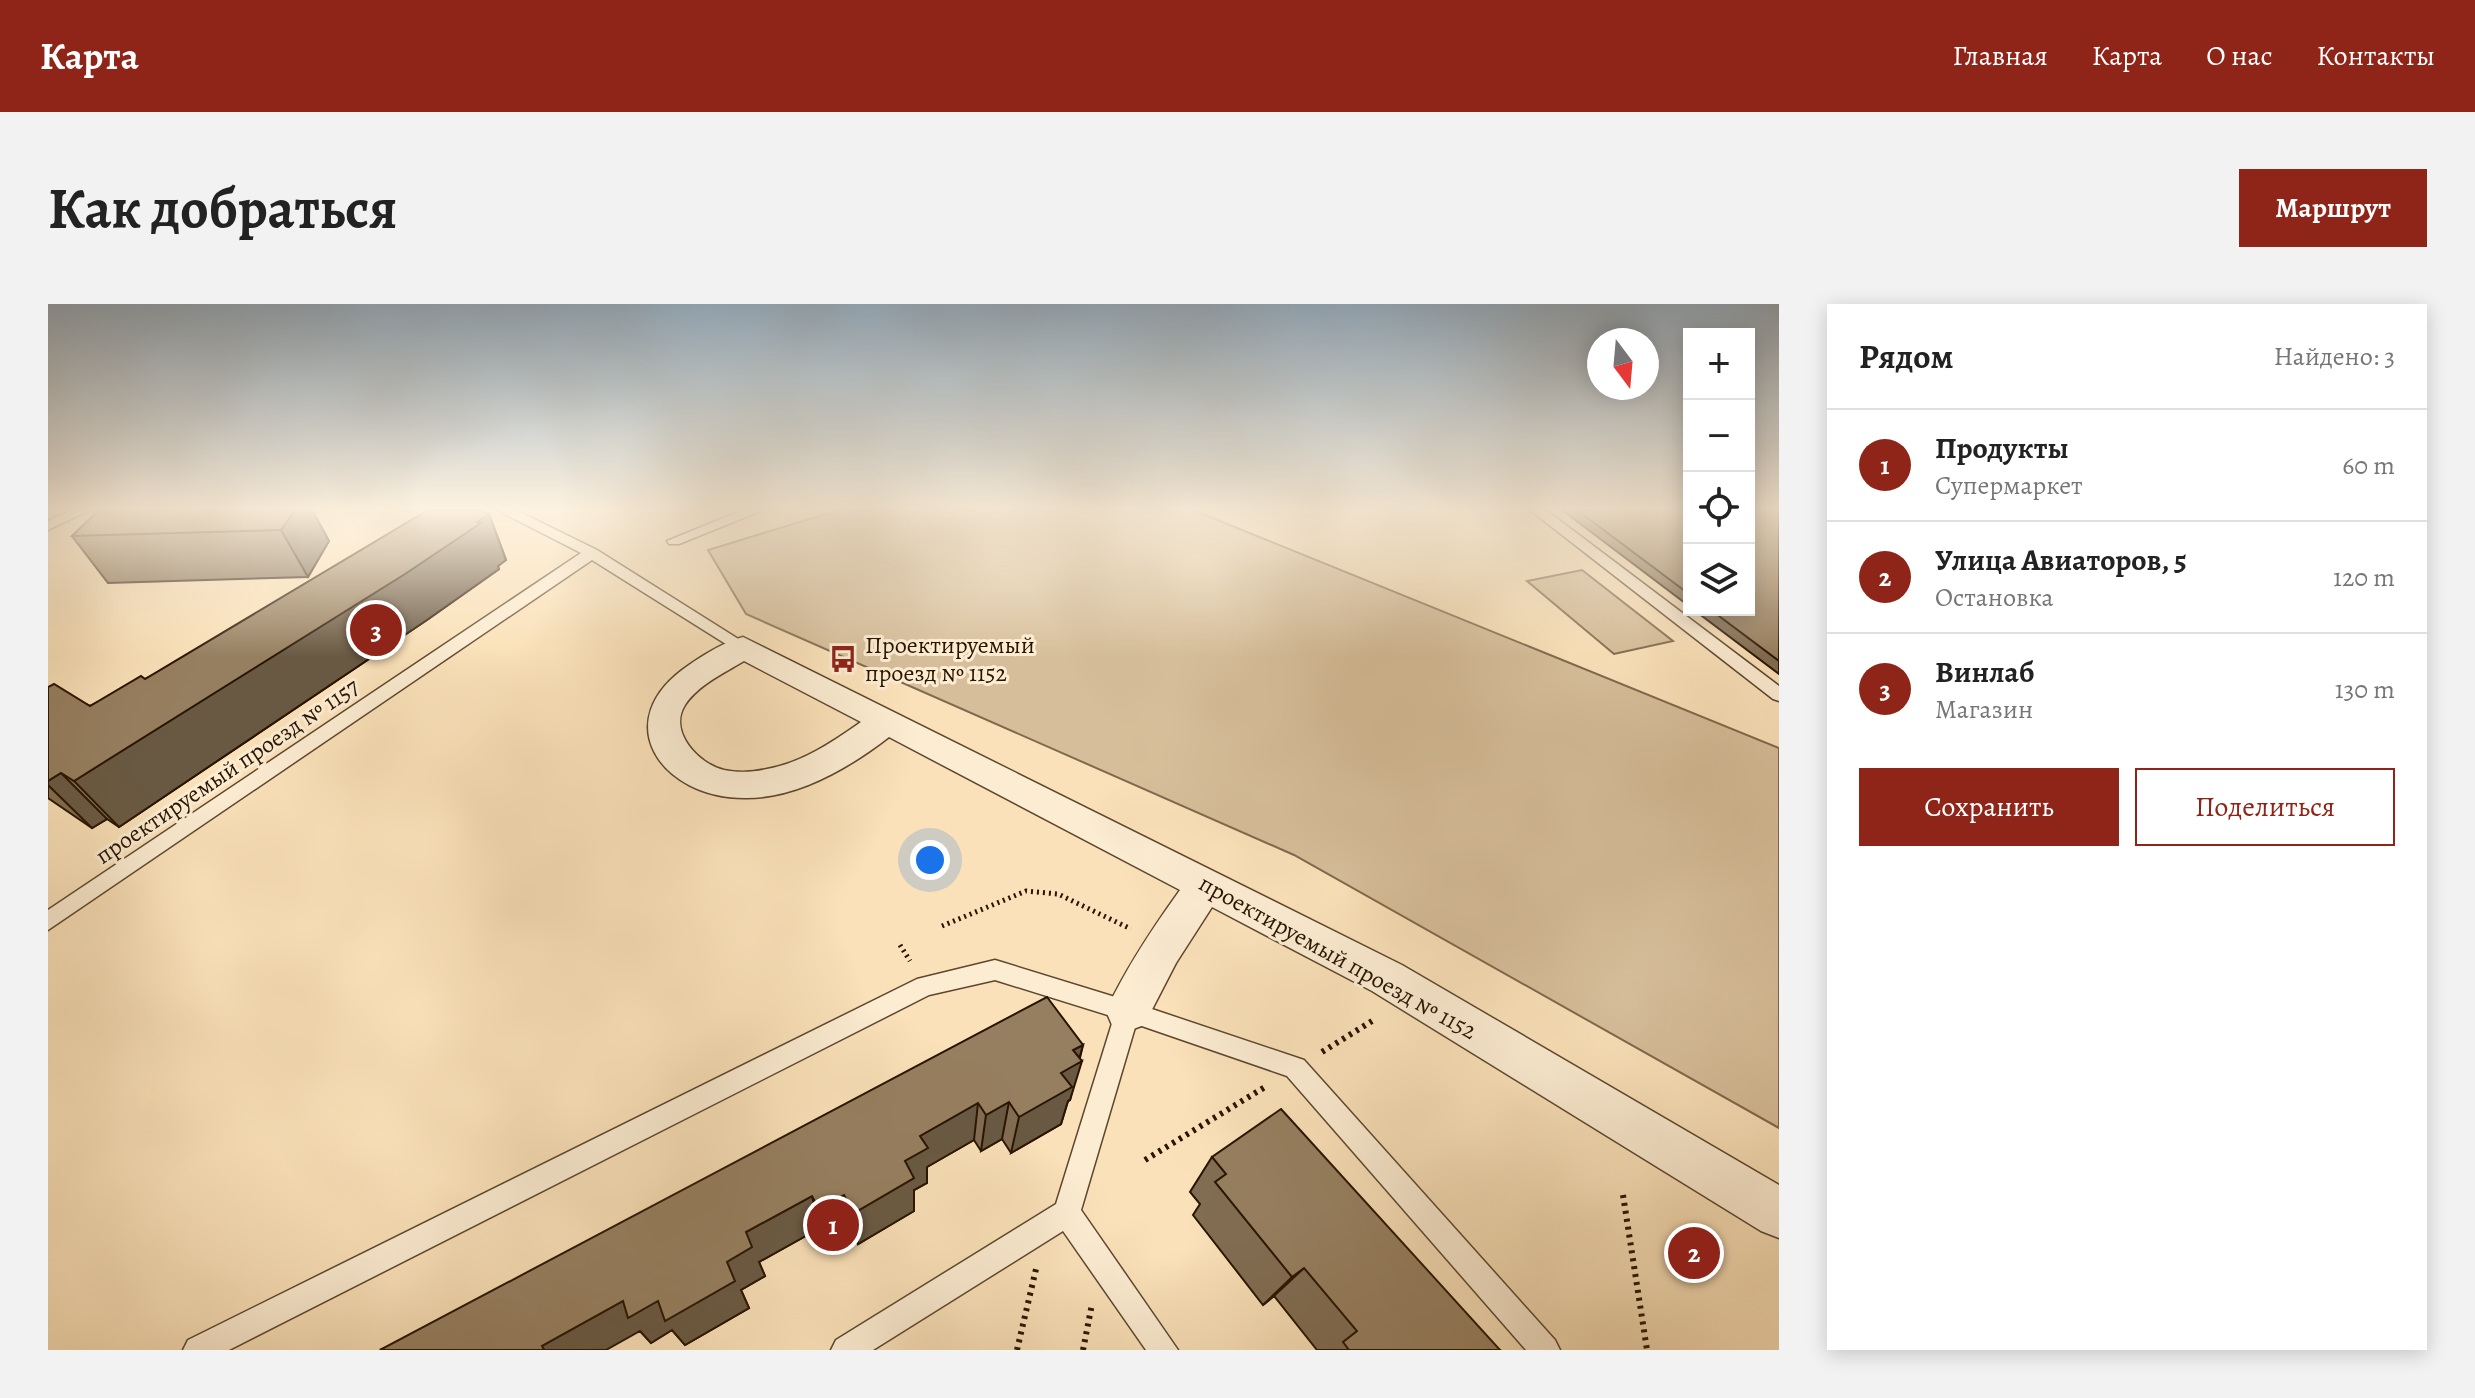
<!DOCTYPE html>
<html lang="ru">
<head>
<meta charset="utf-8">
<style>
	body { margin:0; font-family:Alegreya,serif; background:#f2f2f2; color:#222 }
	.controls { position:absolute; right:24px; top:24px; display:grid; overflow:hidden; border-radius:0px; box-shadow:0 4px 20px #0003 }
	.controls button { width:72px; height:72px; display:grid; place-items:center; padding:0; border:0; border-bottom:2px solid #e0e0e0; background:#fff; color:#222; font:40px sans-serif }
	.compass { position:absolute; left:1539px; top:24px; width:72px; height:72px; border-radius:50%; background:#fff; box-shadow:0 4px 20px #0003; rotate:164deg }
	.you { position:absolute; left:882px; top:556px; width:28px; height:28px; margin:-20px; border:6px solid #fff; border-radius:50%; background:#1a73e8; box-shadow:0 0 0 12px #1a73e833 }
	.badge { display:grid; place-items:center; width:52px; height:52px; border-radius:50%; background:#8f2418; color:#fff; font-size:26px; font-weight:700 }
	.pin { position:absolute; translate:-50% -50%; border:4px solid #fff; box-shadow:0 2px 8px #0006 }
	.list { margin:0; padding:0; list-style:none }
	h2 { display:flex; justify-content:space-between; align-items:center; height:104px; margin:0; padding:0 32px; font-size:34px }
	h2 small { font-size:26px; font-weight:400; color:#767676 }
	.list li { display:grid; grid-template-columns:52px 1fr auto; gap:24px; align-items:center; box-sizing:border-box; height:112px; padding:0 32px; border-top:2px solid #e0e0e0 }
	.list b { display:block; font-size:30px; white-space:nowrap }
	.list p { margin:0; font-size:26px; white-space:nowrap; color:#767676 }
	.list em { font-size:26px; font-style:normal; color:#767676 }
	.actions { display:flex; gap:16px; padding:24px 32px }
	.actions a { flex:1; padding:18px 0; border:2px solid #8f2418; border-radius:0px; text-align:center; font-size:28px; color:#8f2418 }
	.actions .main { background:#8f2418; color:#fff }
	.icon { flex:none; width:44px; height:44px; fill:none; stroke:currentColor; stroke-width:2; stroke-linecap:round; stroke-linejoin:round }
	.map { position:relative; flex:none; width:1731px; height:1046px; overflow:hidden; border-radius:0px }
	header { display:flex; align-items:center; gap:48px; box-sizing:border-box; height:112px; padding:0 40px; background:#8f2418; color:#fff }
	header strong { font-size:38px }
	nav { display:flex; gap:44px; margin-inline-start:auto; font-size:28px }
	.intro { display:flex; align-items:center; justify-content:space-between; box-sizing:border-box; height:192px; padding:0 48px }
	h1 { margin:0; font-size:56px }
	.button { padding:20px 36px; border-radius:0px; background:#8f2418; color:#fff; font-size:28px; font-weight:700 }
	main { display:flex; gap:48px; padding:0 48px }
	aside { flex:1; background:#fff; border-radius:0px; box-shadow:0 4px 20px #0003 }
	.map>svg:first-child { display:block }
	.green { fill:#d6be9a; stroke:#80694d; stroke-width:2 }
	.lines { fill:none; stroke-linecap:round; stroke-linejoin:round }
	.lane-casing { stroke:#5d472e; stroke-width:3 }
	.street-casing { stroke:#5d472e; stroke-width:3 }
	.path-far1 { stroke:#291400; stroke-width:5; stroke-dasharray:2 4; stroke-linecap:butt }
	.path { stroke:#291400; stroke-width:6; stroke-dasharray:3 5; stroke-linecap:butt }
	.lane { fill:#fcecd2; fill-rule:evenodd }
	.street { fill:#fcecd2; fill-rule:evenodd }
	.wall { fill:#816d53; stroke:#291400; stroke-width:2 }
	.shaded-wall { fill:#695943; stroke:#291400; stroke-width:2 }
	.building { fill:#967f60; stroke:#291400; stroke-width:2 }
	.labels { text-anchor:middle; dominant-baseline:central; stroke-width:6; stroke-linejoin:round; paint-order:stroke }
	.poi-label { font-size:24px; fill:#291400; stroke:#fcecd2; text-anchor:start }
	.street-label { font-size:24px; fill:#291400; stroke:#fcecd2 }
</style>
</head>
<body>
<header>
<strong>Карта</strong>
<nav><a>Главная</a><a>Карта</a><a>О нас</a><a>Контакты</a></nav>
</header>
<div class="intro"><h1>Как добраться</h1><a class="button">Маршрут</a></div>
<main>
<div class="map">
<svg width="1731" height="1046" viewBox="0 0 1731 1046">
	<rect width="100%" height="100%" fill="#fae1b9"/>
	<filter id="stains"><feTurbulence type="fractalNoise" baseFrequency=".0025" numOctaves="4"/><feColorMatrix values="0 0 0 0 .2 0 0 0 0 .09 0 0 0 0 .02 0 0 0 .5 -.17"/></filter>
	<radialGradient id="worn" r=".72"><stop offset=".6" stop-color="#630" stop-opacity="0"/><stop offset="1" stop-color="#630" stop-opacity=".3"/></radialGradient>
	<path class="green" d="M 791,206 L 1145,206 L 1731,444 L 1731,824 L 1246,551 L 698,310 L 660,246 Z
		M 1534,266 L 1625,337 L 1566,350 L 1479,277 Z"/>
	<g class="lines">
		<g class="lane-casing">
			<path id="lane" d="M 23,206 L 42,206 L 0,226 L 0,217 Z
				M 449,206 L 468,206 L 549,246 L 703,343 L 695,348 L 689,347 L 544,256 L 0,626 L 0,606 L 533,249 Z
				M 695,206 L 715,206 L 631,240 L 621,240 L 619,237 Z
				M 1482,206 L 1498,206 L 1731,382 L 1731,397 L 1725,395 Z
				M 947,656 L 1080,697 L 1256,756 L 1507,1036 L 1512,1046 L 1478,1046 L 1239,772 L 1088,720 L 1033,906 L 1130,1046 L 1098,1046 L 1015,927 L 825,1046 L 783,1046 L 788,1036 L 1008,900 L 1066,713 L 947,676 L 881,691 L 181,1046 L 135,1046 L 140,1036 L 869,675 Z"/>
		</g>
		<g class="street-casing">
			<path id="street" d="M 695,333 L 1354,661 L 1731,881 L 1731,934 L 1713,927 L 1324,687 L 1164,603 L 1128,659 L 1096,721 L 1080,727 L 1064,721 L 1058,707 C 1078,664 1104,625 1132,586 L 841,433 C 801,464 748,495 696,494 C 614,494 558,417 641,361 C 657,350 676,338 695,333 ZM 696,357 L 813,418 C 785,438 753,459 719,465 C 706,468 690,469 676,466 C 651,460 620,428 637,401 C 650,381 676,369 696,357 Z"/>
		</g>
		<path class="path-far1" d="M 894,622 L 978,587 L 1010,590 L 1083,625
			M 852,641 L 862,657"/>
		<path class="path" d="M 1274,748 L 1324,717
			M 1097,856 L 1217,783
			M 1575,891 L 1599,1046
			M 969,1046 L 988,965
			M 1035,1046 L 1044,1000"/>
		<use href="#lane" class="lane"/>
		<use href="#street" class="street"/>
	</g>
	<path class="wall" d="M 51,206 L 264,206 L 281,237 L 260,273 L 60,279 L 24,232 Z
		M 1514,206 L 1641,206 L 1641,302 Z
		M 1731,206 L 1731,370 L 1646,306 L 1701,306 Z
		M 441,210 L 458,256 L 450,262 L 451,265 L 379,316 L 71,523 L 59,515 L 44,524 L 0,494 L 0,383 L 42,402 L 97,375 Z
		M 1035,741 L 1022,796 L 1020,797 L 1013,820 L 963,849 L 954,835 L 933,847 L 926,836 L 879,863 L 879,879 L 866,886 L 866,907 L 810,940 L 802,923 L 778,937 L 772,924 L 711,958 L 717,972 L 693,986 L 701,1004 L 637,1041 L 624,1026 L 603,1039 L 592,1027 L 332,1046 Z
		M 1164,853 L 1452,1046 L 1269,1046 L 1226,992 L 1215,1001 L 1145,911 L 1152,900 L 1142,888 Z"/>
	<path class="shaded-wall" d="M 247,206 L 264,206 L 281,237 L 260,273 L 233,226 Z
		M 441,210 L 458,256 L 450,262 L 451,265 L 379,316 L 71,523 L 26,477 Z
		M 13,469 L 59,515 L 44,524 L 0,481 L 0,477 Z
		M 1035,741 L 1030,759 L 1034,757 L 1022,796 L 1020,797 L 1013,820 L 963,849 L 971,813 L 1013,769 L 1025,746 Z
		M 961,798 L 954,835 L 933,847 L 938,811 Z
		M 930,799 L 926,836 L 879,863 L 879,879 L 866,886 L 866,907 L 810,940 L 806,909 L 857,857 L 872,832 Z
		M 796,891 L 802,923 L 778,937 L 771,905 Z
		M 764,892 L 772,924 L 711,958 L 717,972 L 693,986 L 701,1004 L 637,1041 L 624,1026 L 603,1039 L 592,1027 L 558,1046 L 496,1046 L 494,1042 L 575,997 L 679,958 L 698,928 Z
		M 1256,964 L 1226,992 L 1215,1001 L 1244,973 Z"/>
	<path class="building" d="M 51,206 L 247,206 L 233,226 L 24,232 Z
		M 380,206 L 431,206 L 441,210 L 429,218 L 433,219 L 357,270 L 26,477 L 13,469 L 0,477 L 0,383 L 6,380 L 42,402 L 93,372 L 97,375 Z
		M 1529,206 L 1641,206 L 1641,290 Z
		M 1701,206 L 1731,206 L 1731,357 L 1663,306 L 1701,306 Z
		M 999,693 L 1035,741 L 1025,746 L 1034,757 L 1013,769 L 1024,783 L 971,813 L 961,798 L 938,811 L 930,799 L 872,832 L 880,844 L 857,857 L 866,874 L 806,909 L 796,891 L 771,905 L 764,892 L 698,928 L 704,943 L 679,958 L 687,977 L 617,1017 L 610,997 L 580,1014 L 575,997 L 494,1042 L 496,1046 L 332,1046 Z
		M 1233,805 L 1452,1046 L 1301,1046 L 1295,1038 L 1309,1027 L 1256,964 L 1244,973 L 1167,878 L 1178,870 L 1164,853 Z"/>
	<linearGradient id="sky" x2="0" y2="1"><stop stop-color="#93aabc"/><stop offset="0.58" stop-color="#fdf2e0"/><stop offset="1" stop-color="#fdf2e0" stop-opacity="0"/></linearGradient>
	<rect width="1731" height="353" fill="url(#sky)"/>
	<defs>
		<g id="bus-bare" transform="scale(2.16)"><path d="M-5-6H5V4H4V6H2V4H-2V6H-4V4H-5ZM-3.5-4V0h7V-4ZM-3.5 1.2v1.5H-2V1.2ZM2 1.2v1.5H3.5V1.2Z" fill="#8f2418" stroke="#fcecd2" stroke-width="2.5" paint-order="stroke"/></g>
	</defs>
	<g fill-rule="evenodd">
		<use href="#bus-bare" x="795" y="355"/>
	</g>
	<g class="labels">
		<g class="poi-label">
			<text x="817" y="341">Проектируемый<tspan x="817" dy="28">проезд № 1152</tspan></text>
		</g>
		<g class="street-label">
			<text transform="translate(179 467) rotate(-34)">проектируемый проезд № 1157</text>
			<text transform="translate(1290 653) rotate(29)">проектируемый проезд № 1152</text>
		</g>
	</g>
	<rect width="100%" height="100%" filter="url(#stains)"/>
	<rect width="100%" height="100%" fill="url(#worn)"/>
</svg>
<div class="controls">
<button>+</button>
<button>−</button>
<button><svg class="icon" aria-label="locate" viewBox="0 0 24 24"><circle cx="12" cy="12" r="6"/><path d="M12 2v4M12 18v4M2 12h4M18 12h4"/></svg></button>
<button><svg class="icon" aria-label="layers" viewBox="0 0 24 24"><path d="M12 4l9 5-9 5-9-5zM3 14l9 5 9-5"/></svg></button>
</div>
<svg class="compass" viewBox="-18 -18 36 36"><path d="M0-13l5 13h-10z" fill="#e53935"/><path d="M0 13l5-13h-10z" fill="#767676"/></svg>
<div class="you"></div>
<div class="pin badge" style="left:785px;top:921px">1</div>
<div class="pin badge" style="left:1646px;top:949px">2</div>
<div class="pin badge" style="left:328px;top:326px">3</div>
</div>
<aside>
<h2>Рядом<small>Найдено: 3</small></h2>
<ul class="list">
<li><span class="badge">1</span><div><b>Продукты</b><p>Супермаркет</p></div><em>60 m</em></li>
<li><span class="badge">2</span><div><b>Улица Авиаторов, 5</b><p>Остановка</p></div><em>120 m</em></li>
<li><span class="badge">3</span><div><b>Винлаб</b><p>Магазин</p></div><em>130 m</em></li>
</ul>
<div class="actions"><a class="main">Сохранить</a><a>Поделиться</a></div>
</aside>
</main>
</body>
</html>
